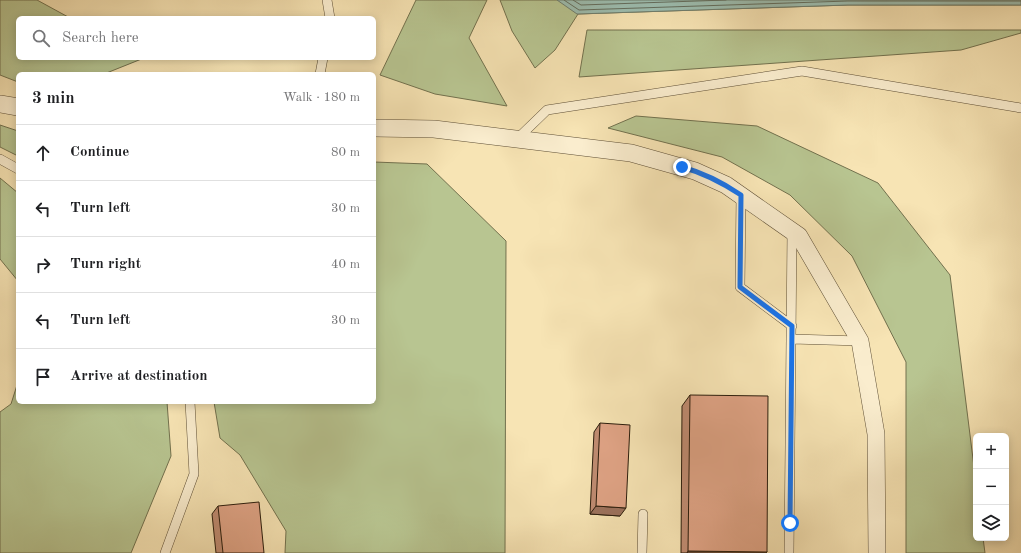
<!DOCTYPE html>
<html lang="en">
<head>
<meta charset="utf-8">
<style>
	body { margin:0; font-family:"Old Standard TT",serif; background:#f6f6f6; color:#202124 }
	.controls { position:absolute; right:12px; bottom:12px; display:grid; overflow:hidden; border-radius:6px; box-shadow:0 2px 10px #0003 }
	.controls button { width:36px; height:36px; display:grid; place-items:center; padding:0; border:0; border-bottom:1px solid #e0e0e0; background:#fff; color:#202124; font:20px sans-serif }
	.stop { position:absolute; width:12px; height:12px; margin:-9px; border:3px solid #1a73e8; border-radius:50%; background:#fff }
	.stop.end { background:#1a73e8; border-color:#fff; box-shadow:0 1px 4px #0008 }
	.list { margin:0; padding:0; list-style:none }
	h2 { display:flex; justify-content:space-between; align-items:center; height:52px; margin:0; padding:0 16px; font-size:17px }
	h2 small { font-size:13px; font-weight:400; color:#757577 }
	.list li { display:grid; grid-template-columns:26px 1fr auto; gap:12px; align-items:center; box-sizing:border-box; height:56px; padding:0 16px; border-top:1px solid #e0e0e0 }
	.list b { display:block; font-size:15px; white-space:nowrap }
	.list em { font-size:13px; font-style:normal; color:#757577 }
	.icon { flex:none; width:22px; height:22px; fill:none; stroke:currentColor; stroke-width:2; stroke-linecap:round; stroke-linejoin:round }
	.map { position:relative; flex:none; width:1021px; height:553px; overflow:hidden }
	.search { position:absolute; background:#fff; box-shadow:0 2px 10px #0003; left:16px; top:16px; width:360px; height:44px; display:flex; align-items:center; gap:10px; box-sizing:border-box; padding:0 14px; border-radius:6px; color:#757577; font-size:15px }
	.panel { position:absolute; background:#fff; box-shadow:0 2px 10px #0003; left:16px; top:72px; width:360px; height:332px; border-radius:6px }
	.map>svg:first-child { display:block }
	.green { fill:#b8c591; stroke:#72714e }
	.water { fill:#9dbeb1; stroke:#6f7e6f }
	.lines { fill:none; stroke-linecap:round; stroke-linejoin:round }
	.shore { stroke:#646e5e; stroke-width:1 }
	.lane-casing { stroke:#5e4f36; stroke-width:10 }
	.street-casing { stroke:#5e4f36; stroke-width:18 }
	.lane { stroke:#faedce; stroke-width:9 }
	.street { stroke:#faedce; stroke-width:17 }
	.wall { fill:#c08c72; stroke:#2b1d0c }
	.shaded-wall { fill:#9c725d; stroke:#2b1d0c }
	.building { fill:#dfa385; stroke:#2b1d0c }
	.route { stroke:#1a73e8; stroke-width:5 }
</style>
</head>
<body>
<div class="map">
<svg width="1021" height="553" viewBox="0 0 1021 553">
	<rect width="100%" height="100%" fill="#f7e4b4"/>
	<filter id="stains"><feTurbulence type="fractalNoise" baseFrequency=".005" numOctaves="4"/><feColorMatrix values="0 0 0 0 .2 0 0 0 0 .09 0 0 0 0 .02 0 0 0 .5 -.17"/></filter>
	<radialGradient id="worn" r=".72"><stop offset=".6" stop-color="#630" stop-opacity="0"/><stop offset="1" stop-color="#630" stop-opacity=".3"/></radialGradient>
	<path class="green" d="M 0,0 L 37,0 L 70,18 L 18,18 L 18,58 L 144,58 L 104,74 L 18,74 L 18,82 L 0,75 Z
		M 416,0 L 487,0 L 469,38 L 507,106 L 435,94 L 380,75 Z
		M 500,0 L 1021,0 L 1021,5 L 848,5 L 578,14 L 555,50 L 535,68 L 512,31 Z
		M 587,30 L 1021,30 L 1021,33 L 961,50 L 579,77 Z
		M 636,116 L 757,126 L 878,183 L 950,275 L 976,483 L 976,538 L 983,538 L 985,553 L 906,553 L 906,362 L 852,256 L 790,195 L 722,157 L 608,128 Z
		M 0,125 L 18,131 L 18,156 L 0,147 Z
		M 374,162 L 427,164 L 506,241 L 505,553 L 285,553 L 286,531 L 240,455 L 220,438 L 214,402 L 374,402 Z
		M 0,178 L 18,193 L 18,281 L 0,259 Z
		M 18,382 L 18,402 L 167,402 L 171,456 L 131,553 L 0,553 L 0,412 L 11,404 Z"/>
	<path class="water" d="M 557,0 L 1021,0 L 1021,5 L 848,5 L 577,14 Z"/>
	<g class="lines">
		<path class="shore" d="M 564,0 L 579,10 L 848,1 L 1021,1
			M 573,0 L 581,5 L 726,0"/>
		<g class="lane-casing">
			<path id="lane" d="M 327,0 L 330,18
				M 320,74 L 323,58
				M 517,139 L 547,110 L 802,71 L 1021,108
				M 0,159 L 18,169
				M 741,195 L 740,287 L 792,326
				M 792,339 L 860,341
				M 165,553 L 194,474 L 190,402
				M 642,553 L 643,514
				M 789,553 L 792,231"/>
		</g>
		<g class="street-casing">
			<path id="street" d="M 0,104 L 18,107
				M 374,128 L 434,129 L 631,153 L 695,171 L 726,185 L 799,236 L 860,341 L 876,434 L 877,553"/>
		</g>
		<use href="#lane" class="lane"/>
		<use href="#street" class="street"/>
	</g>
	<path class="wall" d="M 690,395 L 767,552 L 766,553 L 681,553 L 682,406 Z
		M 600,423 L 620,516 L 590,514 L 594,432 Z
		M 218,506 L 264,553 L 216,553 L 212,514 Z"/>
	<path class="shaded-wall" d="M 596,506 L 626,508 L 620,516 L 590,514 Z
		M 688,551 L 767,552 L 766,553 L 687,553 Z"/>
	<path class="building" d="M 690,395 L 768,396 L 767,552 L 688,551 Z
		M 600,423 L 630,425 L 626,508 L 596,506 Z
		M 259,502 L 264,553 L 223,553 L 218,506 Z"/>
	<g class="lines">
		<path class="route" d="M 682,167 C 704,173 723,183 741,195 L 740,287 L 792,326 L 790,523"/>
	</g>
	<rect width="100%" height="100%" filter="url(#stains)"/>
	<rect width="100%" height="100%" fill="url(#worn)"/>
</svg>
<div class="controls">
<button>+</button>
<button>−</button>
<button><svg class="icon" aria-label="layers" viewBox="0 0 24 24"><path d="M12 4l9 5-9 5-9-5zM3 14l9 5 9-5"/></svg></button>
</div>
<div class="stop" style="left:790px;top:523px"></div>
<div class="stop end" style="left:682px;top:167px"></div>
<div class="search"><svg class="icon" aria-label="search" viewBox="0 0 24 24"><circle cx="10" cy="10" r="6"/><path d="M15 15l6 6"/></svg>Search here</div>
<section class="panel">
<h2>3 min<small>Walk · 180 m</small></h2>
<ul class="list">
<li><svg class="icon" aria-label="ahead" viewBox="0 0 24 24"><path d="M12 20V5M6 11l6-6 6 6"/></svg><div><b>Continue</b></div><em>80 m</em></li>
<li><svg class="icon" aria-label="left" viewBox="0 0 24 24"><path d="M17 20v-9H6M10 6l-5 5 5 5"/></svg><div><b>Turn left</b></div><em>30 m</em></li>
<li><svg class="icon" aria-label="right" viewBox="0 0 24 24"><path d="M7 20v-9h11M14 6l5 5-5 5"/></svg><div><b>Turn right</b></div><em>40 m</em></li>
<li><svg class="icon" aria-label="left" viewBox="0 0 24 24"><path d="M17 20v-9H6M10 6l-5 5 5 5"/></svg><div><b>Turn left</b></div><em>30 m</em></li>
<li><svg class="icon" aria-label="arrive" viewBox="0 0 24 24"><path d="M6 21V4h12l-3 4 3 4H6"/></svg><div><b>Arrive at destination</b></div></li>
</ul>
</section>
</div>
</body>
</html>
